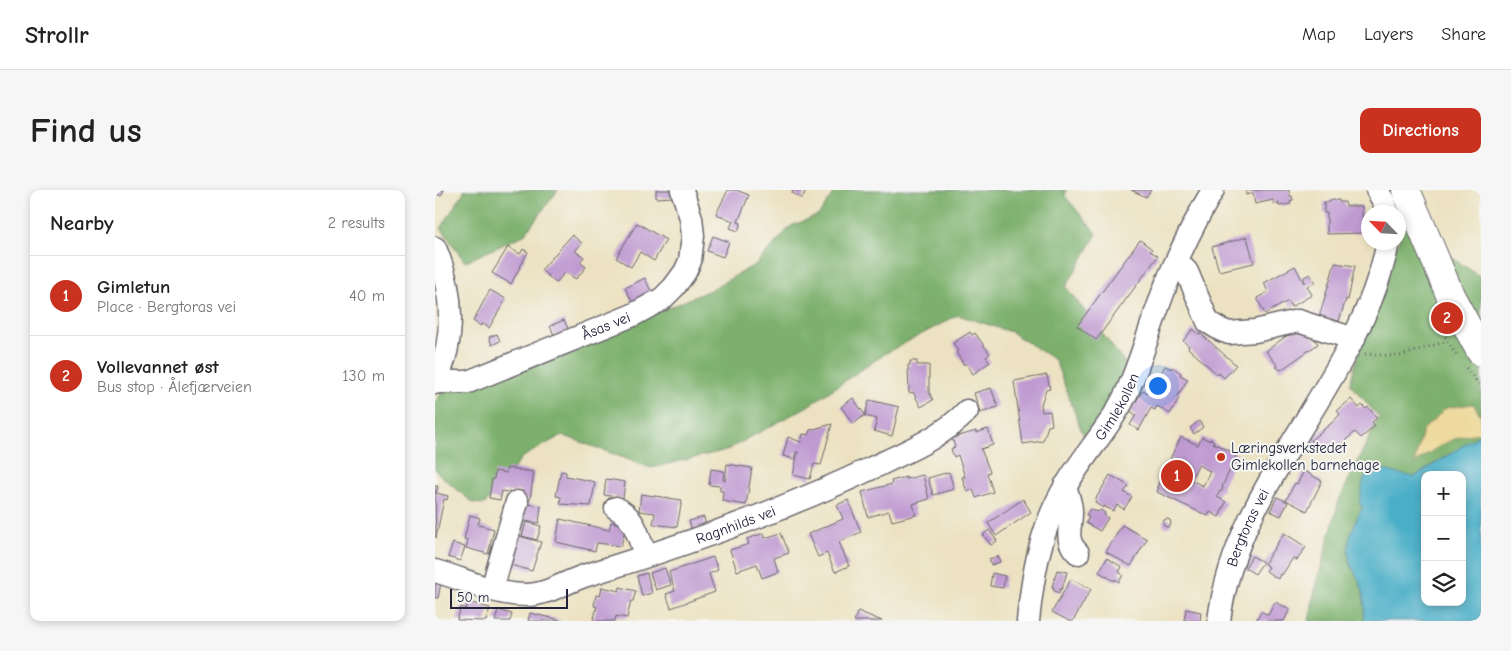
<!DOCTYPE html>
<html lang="en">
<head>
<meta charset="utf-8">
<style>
	body { margin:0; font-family:"Comic Neue",sans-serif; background:#f6f6f6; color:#222 }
	.controls { position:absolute; right:15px; bottom:15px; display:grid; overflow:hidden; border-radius:10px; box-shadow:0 2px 8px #0003 }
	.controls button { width:45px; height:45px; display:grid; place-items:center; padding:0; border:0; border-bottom:1px solid #e0e0e0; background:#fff; color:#222; font:25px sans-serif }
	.compass { position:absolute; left:926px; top:15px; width:45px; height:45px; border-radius:50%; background:#fff; box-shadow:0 2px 8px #0003; rotate:295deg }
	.scale { position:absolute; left:15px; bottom:12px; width:118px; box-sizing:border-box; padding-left:5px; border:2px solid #22223b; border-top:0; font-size:14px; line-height:18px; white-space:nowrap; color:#22223b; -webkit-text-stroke:4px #f6f6f2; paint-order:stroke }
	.you { position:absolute; left:722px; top:195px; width:18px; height:18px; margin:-12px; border:4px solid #fff; border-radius:50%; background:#1a73e8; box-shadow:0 0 0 8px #1a73e833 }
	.badge { display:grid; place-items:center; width:32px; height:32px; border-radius:50%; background:#c8321e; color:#fff; font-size:16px; font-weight:700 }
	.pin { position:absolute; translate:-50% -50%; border:2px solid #fff; box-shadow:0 1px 5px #0006 }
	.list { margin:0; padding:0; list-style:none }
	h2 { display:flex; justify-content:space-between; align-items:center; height:65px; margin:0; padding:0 20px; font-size:21px }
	h2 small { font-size:16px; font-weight:400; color:#767676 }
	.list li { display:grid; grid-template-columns:32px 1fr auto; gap:15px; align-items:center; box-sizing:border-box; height:80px; padding:0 20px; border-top:1px solid #e0e0e0 }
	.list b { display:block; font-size:19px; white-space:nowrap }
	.list p { margin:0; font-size:16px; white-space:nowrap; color:#767676 }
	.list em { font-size:16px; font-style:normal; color:#767676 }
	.icon { flex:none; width:28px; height:28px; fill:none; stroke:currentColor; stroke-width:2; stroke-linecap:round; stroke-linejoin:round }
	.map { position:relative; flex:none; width:1046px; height:431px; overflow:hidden; border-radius:10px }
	header { display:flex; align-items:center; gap:30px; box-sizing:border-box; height:70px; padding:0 25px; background:#fff; border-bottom:1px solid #e0e0e0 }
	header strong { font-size:24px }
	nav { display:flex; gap:28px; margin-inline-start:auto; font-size:18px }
	.intro { display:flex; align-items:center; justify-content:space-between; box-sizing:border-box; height:120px; padding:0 30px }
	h1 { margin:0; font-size:35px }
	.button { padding:12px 22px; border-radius:10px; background:#c8321e; color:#fff; font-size:18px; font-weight:700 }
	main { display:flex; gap:30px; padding:0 30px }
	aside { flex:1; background:#fff; border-radius:10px; box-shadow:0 2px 8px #0003 }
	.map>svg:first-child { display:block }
	.forest { fill:#7cb06c; stroke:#4f6954 }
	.sand { fill:#eeda9e; stroke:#887e6c }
	.water { fill:#48aec7; stroke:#356881; fill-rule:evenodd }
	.building { fill:#bf9ad1; fill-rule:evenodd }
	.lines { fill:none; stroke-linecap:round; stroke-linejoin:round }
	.minor-casing { stroke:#69656a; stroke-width:25 }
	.major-casing { stroke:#69656a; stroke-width:30 }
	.path { stroke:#69656a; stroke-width:3; stroke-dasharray:1 4; stroke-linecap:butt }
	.minor { stroke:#fff; stroke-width:22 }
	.major { stroke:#fff; stroke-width:28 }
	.poi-dot { fill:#c8321e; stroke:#f6f6f2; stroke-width:2 }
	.labels { text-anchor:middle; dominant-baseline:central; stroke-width:4; stroke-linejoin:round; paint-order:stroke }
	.street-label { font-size:15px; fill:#22223b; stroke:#f6f6f2 }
	.poi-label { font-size:15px; fill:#22223b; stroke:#f6f6f2; text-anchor:start }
</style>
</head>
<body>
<header>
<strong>Strollr</strong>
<nav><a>Map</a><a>Layers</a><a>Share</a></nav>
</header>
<div class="intro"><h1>Find us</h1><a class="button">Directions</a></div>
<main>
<aside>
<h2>Nearby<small>2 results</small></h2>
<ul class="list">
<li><span class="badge">1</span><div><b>Gimletun</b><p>Place · Bergtoras vei</p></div><em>40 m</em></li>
<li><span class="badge">2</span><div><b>Vollevannet øst</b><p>Bus stop · Ålefjærveien</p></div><em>130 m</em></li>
</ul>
</aside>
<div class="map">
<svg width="1046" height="431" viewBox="0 0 1046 431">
	<rect width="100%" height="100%" fill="#f6f6f2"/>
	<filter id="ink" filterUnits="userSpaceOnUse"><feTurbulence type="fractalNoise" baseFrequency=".02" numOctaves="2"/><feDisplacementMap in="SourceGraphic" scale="10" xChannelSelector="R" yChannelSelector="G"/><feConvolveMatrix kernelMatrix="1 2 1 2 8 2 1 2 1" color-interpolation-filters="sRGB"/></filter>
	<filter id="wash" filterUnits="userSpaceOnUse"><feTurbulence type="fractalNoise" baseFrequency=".0096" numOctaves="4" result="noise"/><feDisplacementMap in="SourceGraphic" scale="20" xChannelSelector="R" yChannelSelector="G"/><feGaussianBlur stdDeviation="1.12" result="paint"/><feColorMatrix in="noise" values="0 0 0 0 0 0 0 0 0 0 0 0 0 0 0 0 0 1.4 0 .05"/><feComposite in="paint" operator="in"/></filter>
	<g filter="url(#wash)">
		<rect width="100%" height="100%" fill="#ece2c1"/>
		<path class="forest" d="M 30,0 L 123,0 L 89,45 L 30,72 L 6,38 Z
			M 400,0 L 631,0 L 630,6 L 662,44 L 631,97 L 701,187 L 653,258 L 620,170 L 576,142 L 523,125 L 451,163 L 373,216 L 292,260 L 216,278 L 127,245 L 86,268 L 71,290 L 50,314 L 38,313 L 6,286 L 0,279 L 0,212 L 16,190 L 193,135 L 275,100 L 321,74 L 356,36 L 384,25 Z
			M 955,0 L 970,0 L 998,55 L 1046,87 L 1046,244 L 979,287 L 924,314 L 928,316 C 920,332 912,349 914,368 C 915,376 922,385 925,393 C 930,405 930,418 929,431 L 874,431 L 880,400 L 904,310 L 944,227 L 915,194 L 939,106 L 964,52 L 964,22 L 957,22 Z"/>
		<path class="sand" d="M 1038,214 L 1046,226 L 1046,243 C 1019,245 1000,258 979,274 L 988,240 L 1011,218 Z"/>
		<path class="water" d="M 1046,244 L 1046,431 L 929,431 C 930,418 930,405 925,393 C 922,385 915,376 914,368 C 911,349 920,332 928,316 L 924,314 L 928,292 L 935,277 L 979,287 ZM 990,285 L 1027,285 L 1027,412 L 990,412 Z"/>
		<g id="blocks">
			<path class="building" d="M 0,0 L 9,0 L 6,6 L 0,3 Z
				M 221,0 L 237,0 L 238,7 L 221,8 Z
				M 293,0 L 301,0 L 314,5 L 303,32 L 306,33 L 303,41 L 295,38 L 298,31 L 281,24 Z
				M 358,0 L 371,0 L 367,9 L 357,3 Z
				M 696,0 L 716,0 L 711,7 Z
				M 811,0 L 854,0 L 855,6 L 857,6 L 858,10 L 855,11 L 856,14 L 844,16 L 844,13 L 839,14 L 838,10 L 820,14 L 818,3 L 811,5 Z
				M 895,10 L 904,10 L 904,12 L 910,12 L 911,16 L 927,16 L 928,43 L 892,44 L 892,23 L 889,23 L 889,12 L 895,12 Z
				M 202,33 L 231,50 L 219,71 L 205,62 L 196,77 L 181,68 Z
				M 137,45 L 147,53 L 140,61 L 149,67 L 145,72 L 151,77 L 141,89 L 130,82 L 121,93 L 106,80 Z
				M 278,46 L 294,52 L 288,67 L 272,61 Z
				M 812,47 L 819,73 L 784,81 L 777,57 Z
				M 705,50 L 717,59 L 715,61 L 723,66 L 661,150 L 642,136 Z
				M 73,57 L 85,64 L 88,59 L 93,62 L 76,94 L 57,83 Z
				M 900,73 L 920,76 L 913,110 L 911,109 L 904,131 L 884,127 Z
				M 860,76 L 869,93 L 869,87 L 875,84 L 880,93 L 872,96 L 877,105 L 856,117 L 853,111 L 830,124 L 822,108 L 833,102 L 829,93 Z
				M 210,88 L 218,106 L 199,115 L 190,98 Z
				M 55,100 L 71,109 L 54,138 L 47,133 L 46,136 L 38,131 Z
				M 129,130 L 134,141 L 120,147 L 115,136 Z
				M 862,138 L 873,139 L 883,154 L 846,180 L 841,177 L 843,176 L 831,161 Z
				M 758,139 L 764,144 L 765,143 L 801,175 L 789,188 L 784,183 L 783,185 L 753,158 L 754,156 L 748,151 Z
				M 535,142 L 537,145 L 540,143 L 555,164 L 551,167 L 555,172 L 538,184 L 531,173 L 529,175 L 521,162 L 523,161 L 518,153 Z
				M 62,144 L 65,151 L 57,155 L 54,147 Z
				M 475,171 L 482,171 L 482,175 L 494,175 L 494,202 L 498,210 L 486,217 L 478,202 L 474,203 L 473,175 L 475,175 Z
				M 730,176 L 736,179 L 737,177 L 746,183 L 745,185 L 753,189 L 742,207 L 744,208 L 735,224 L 722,216 L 720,220 L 716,218 L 704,240 L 695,235 L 701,225 L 695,221 L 708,200 L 717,206 L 724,196 L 720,194 Z
				M 612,185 L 615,199 L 611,200 L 606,214 L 607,222 L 615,221 L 617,235 L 613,236 L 608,251 L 588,254 L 579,191 Z
				M 556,198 L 563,217 L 545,223 L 539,203 Z
				M 418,208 L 430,225 L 418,234 L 406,217 Z
				M 916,209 L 924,218 L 927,215 L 931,219 L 933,217 L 942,228 L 937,232 L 940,236 L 926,248 L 920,242 L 898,261 L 893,256 L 887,262 L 876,250 L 900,230 L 905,224 L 902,221 Z
				M 434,210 L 464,217 L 457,246 L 439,241 L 442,229 L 430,226 Z
				M 764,231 L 768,237 L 759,244 L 755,238 Z
				M 397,234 L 386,275 L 379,274 L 375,289 L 358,285 L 363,262 L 361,262 L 359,269 L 348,266 L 353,247 L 366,252 L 368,244 L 374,245 L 375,240 Z
				M 553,239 L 558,255 L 546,259 L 555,282 L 552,283 L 558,302 L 541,308 L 538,299 L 532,302 L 527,287 L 530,287 L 523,265 L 519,267 L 516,259 L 520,257 L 517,248 L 541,241 L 541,243 Z
				M 746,247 L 763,255 L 767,247 L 775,251 L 775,249 L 779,251 L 778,253 L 802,264 L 787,297 L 788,298 L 787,301 L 785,301 L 782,307 L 791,312 L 784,327 L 775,322 L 773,326 L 722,302 L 724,298 L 722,297 L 729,282 L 731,283 L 733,279 L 740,282 L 744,273 L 735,269 ZM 763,275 L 775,281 L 768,296 L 756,290 Z
				M 292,274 L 317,278 L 311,315 L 287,311 L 288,301 L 285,301 L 285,296 L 274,295 L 276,279 L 289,281 L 288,290 L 290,291 Z
				M 72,278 L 99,282 L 95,310 L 84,308 L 85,302 L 80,301 L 79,303 L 67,301 L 65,310 L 54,308 L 57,289 L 59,289 L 60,281 L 71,283 Z
				M 126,281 L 131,282 L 131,286 L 160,292 L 156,316 L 125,314 L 126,307 L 121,306 Z
				M 869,281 L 887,291 L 872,321 L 851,310 L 860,293 L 862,294 Z
				M 514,282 L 519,299 L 498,305 L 493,288 Z
				M 488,285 L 494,309 L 478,314 L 481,325 L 457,331 L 454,321 L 433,327 L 427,302 L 457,294 L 456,291 L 471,287 L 471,289 Z
				M 675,285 L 694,296 L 689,302 L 697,307 L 689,319 L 682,315 L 678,321 L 669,316 L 668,318 L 660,313 L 661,311 L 660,310 Z
				M 171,289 L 190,292 L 188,308 L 169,305 Z
				M 0,296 L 3,296 L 1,303 L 13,306 L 12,310 L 9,309 L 1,348 Z
				M 206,304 L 247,310 L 242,337 L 218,334 L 220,323 L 204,321 Z
				M 842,307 L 853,312 L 846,326 L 835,321 Z
				M 588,309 L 596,322 L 561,346 L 553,333 Z
				M 413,310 L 426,342 L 404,352 L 414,376 L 400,382 L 392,363 L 383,367 L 373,344 L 408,329 L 402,315 Z
				M 91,314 L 106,316 L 104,333 L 89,331 Z
				M 655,319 L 663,322 L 665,320 L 670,323 L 669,325 L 673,328 L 665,341 L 651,333 L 654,327 L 651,325 Z
				M 35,325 L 45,328 L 43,335 L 59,339 L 53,364 L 31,358 L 33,350 L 29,349 Z
				M 269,327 L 271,336 L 257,340 L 254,331 Z
				M728 333a4 4 0 1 1 8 0a4 4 0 1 1-8 0Z
				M 125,329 L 174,340 L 176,332 L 191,335 L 186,356 L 162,353 L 160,361 L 121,352 Z
				M 91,332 L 106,336 L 102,350 L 87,346 Z
				M 687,335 L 712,349 L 696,376 L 671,362 Z
				M 554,340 L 562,351 L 556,355 L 548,345 Z
				M 329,343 L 330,348 L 346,343 L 354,363 L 339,368 L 343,382 L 327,388 L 322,374 L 302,381 L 295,360 L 314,354 L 312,349 Z
				M 849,343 L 871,357 L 862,370 L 858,368 L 847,385 L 845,384 L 843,389 L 831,381 L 834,377 L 829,374 Z
				M 84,346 L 106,352 L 97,381 L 76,375 L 78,367 L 75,367 L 79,352 L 82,352 Z
				M 18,353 L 30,357 L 25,371 L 13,367 Z
				M 563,366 L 565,372 L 556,375 L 554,369 Z
				M 817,366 L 828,372 L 820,384 L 810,378 Z
				M 278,367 L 283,380 L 274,384 L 280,402 L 236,418 L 231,404 L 240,401 L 234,382 Z
				M 672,368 L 687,377 L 684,382 L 688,385 L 684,392 L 680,389 L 679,391 L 664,382 Z
				M 230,378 L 236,395 L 221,400 L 215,383 Z
				M 622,380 L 632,382 L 627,399 L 625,399 L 624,403 L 618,400 L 619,397 L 617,397 Z
				M 212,383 L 217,403 L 207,406 L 202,386 Z
				M 557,383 L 570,386 L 568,398 L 555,396 Z
				M 636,389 L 656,399 L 638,431 L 634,431 L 617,422 Z
				M 0,392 L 6,393 L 3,408 L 0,408 Z
				M 167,397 L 184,401 L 185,397 L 201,401 L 198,411 L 196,411 L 192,428 L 181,426 L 180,431 L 158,431 L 162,417 L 159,416 L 161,405 L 165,406 Z
				M 33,412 L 55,418 L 51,431 L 22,430 L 26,417 L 31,419 Z
				M 840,412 L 855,419 L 849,431 L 821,431 L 826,421 L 833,425 Z
				M 751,419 L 766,422 L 765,431 L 749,430 Z
				M 63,420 L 77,424 L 75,431 L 60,431 Z
				M 423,421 L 447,431 L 419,431 Z
				M 95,423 L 125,430 L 125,431 L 93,431 Z"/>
		</g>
	</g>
	<g filter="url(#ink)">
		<use href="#blocks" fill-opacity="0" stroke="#69656a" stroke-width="1"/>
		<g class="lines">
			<g class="minor-casing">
				<g id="minor">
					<path d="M 942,0 L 949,12 L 952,22"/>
					<path d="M 0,58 C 19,102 21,149 0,193"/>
					<path d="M 742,71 L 752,82 L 773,132 L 786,140 L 794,143 L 820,141 L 863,131 L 919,149"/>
					<path id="s1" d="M 1,192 L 33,192 L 198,125 L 227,109 L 239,97 L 250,82 L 255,71 L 258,46 L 256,28 L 247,0"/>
					<path d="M 630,296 C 632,303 635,311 636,319 C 637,336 628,350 643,363"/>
					<path d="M 181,318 C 200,327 204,348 210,365"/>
					<path id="s2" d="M 0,381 C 30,389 59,405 91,405 C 112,405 132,391 152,385 C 250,355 347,321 439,277 C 471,262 509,246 532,221"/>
					<path d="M 54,399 L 59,392 L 82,312"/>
					<path id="s3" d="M 593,431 C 598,383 606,335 632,294 C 652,260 680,232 695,195 C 710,159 720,121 735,85 C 748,56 762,27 778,0"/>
					<path id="s4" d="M 784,431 C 801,290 926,190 953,52"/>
				</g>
			</g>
			<g class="major-casing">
				<path id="major" d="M 971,0 L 1016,107 L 1046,162"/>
			</g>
			<path class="path" d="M 1004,133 L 1012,151 L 1023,167
				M 930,164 L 965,166 L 1012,151
				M 1031,178 L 1046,197"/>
			<use href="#minor" class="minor"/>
			<use href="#major" class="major"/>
		</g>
	</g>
	<circle class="poi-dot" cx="786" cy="267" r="5"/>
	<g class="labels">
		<g class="street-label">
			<text stroke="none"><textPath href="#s1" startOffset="181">Åsas vei</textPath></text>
			<text stroke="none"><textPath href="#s3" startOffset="236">Gimlekollen</textPath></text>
			<text stroke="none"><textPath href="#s2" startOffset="316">Ragnhilds vei</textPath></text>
			<text stroke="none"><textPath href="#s4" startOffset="98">Bergtoras vei</textPath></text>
		</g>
		<g class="poi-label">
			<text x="796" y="258">Læringsverkstedet<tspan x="796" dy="17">Gimlekollen barnehage</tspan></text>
		</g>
	</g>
</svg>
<div class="controls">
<button>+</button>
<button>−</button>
<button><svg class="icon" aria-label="layers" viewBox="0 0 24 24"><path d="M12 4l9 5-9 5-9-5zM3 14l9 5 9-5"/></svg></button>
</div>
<svg class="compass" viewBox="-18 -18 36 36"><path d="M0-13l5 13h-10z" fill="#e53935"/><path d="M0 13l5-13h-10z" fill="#767676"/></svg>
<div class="scale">50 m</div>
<div class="you"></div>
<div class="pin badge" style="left:742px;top:286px">1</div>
<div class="pin badge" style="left:1012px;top:128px">2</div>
</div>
</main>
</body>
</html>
